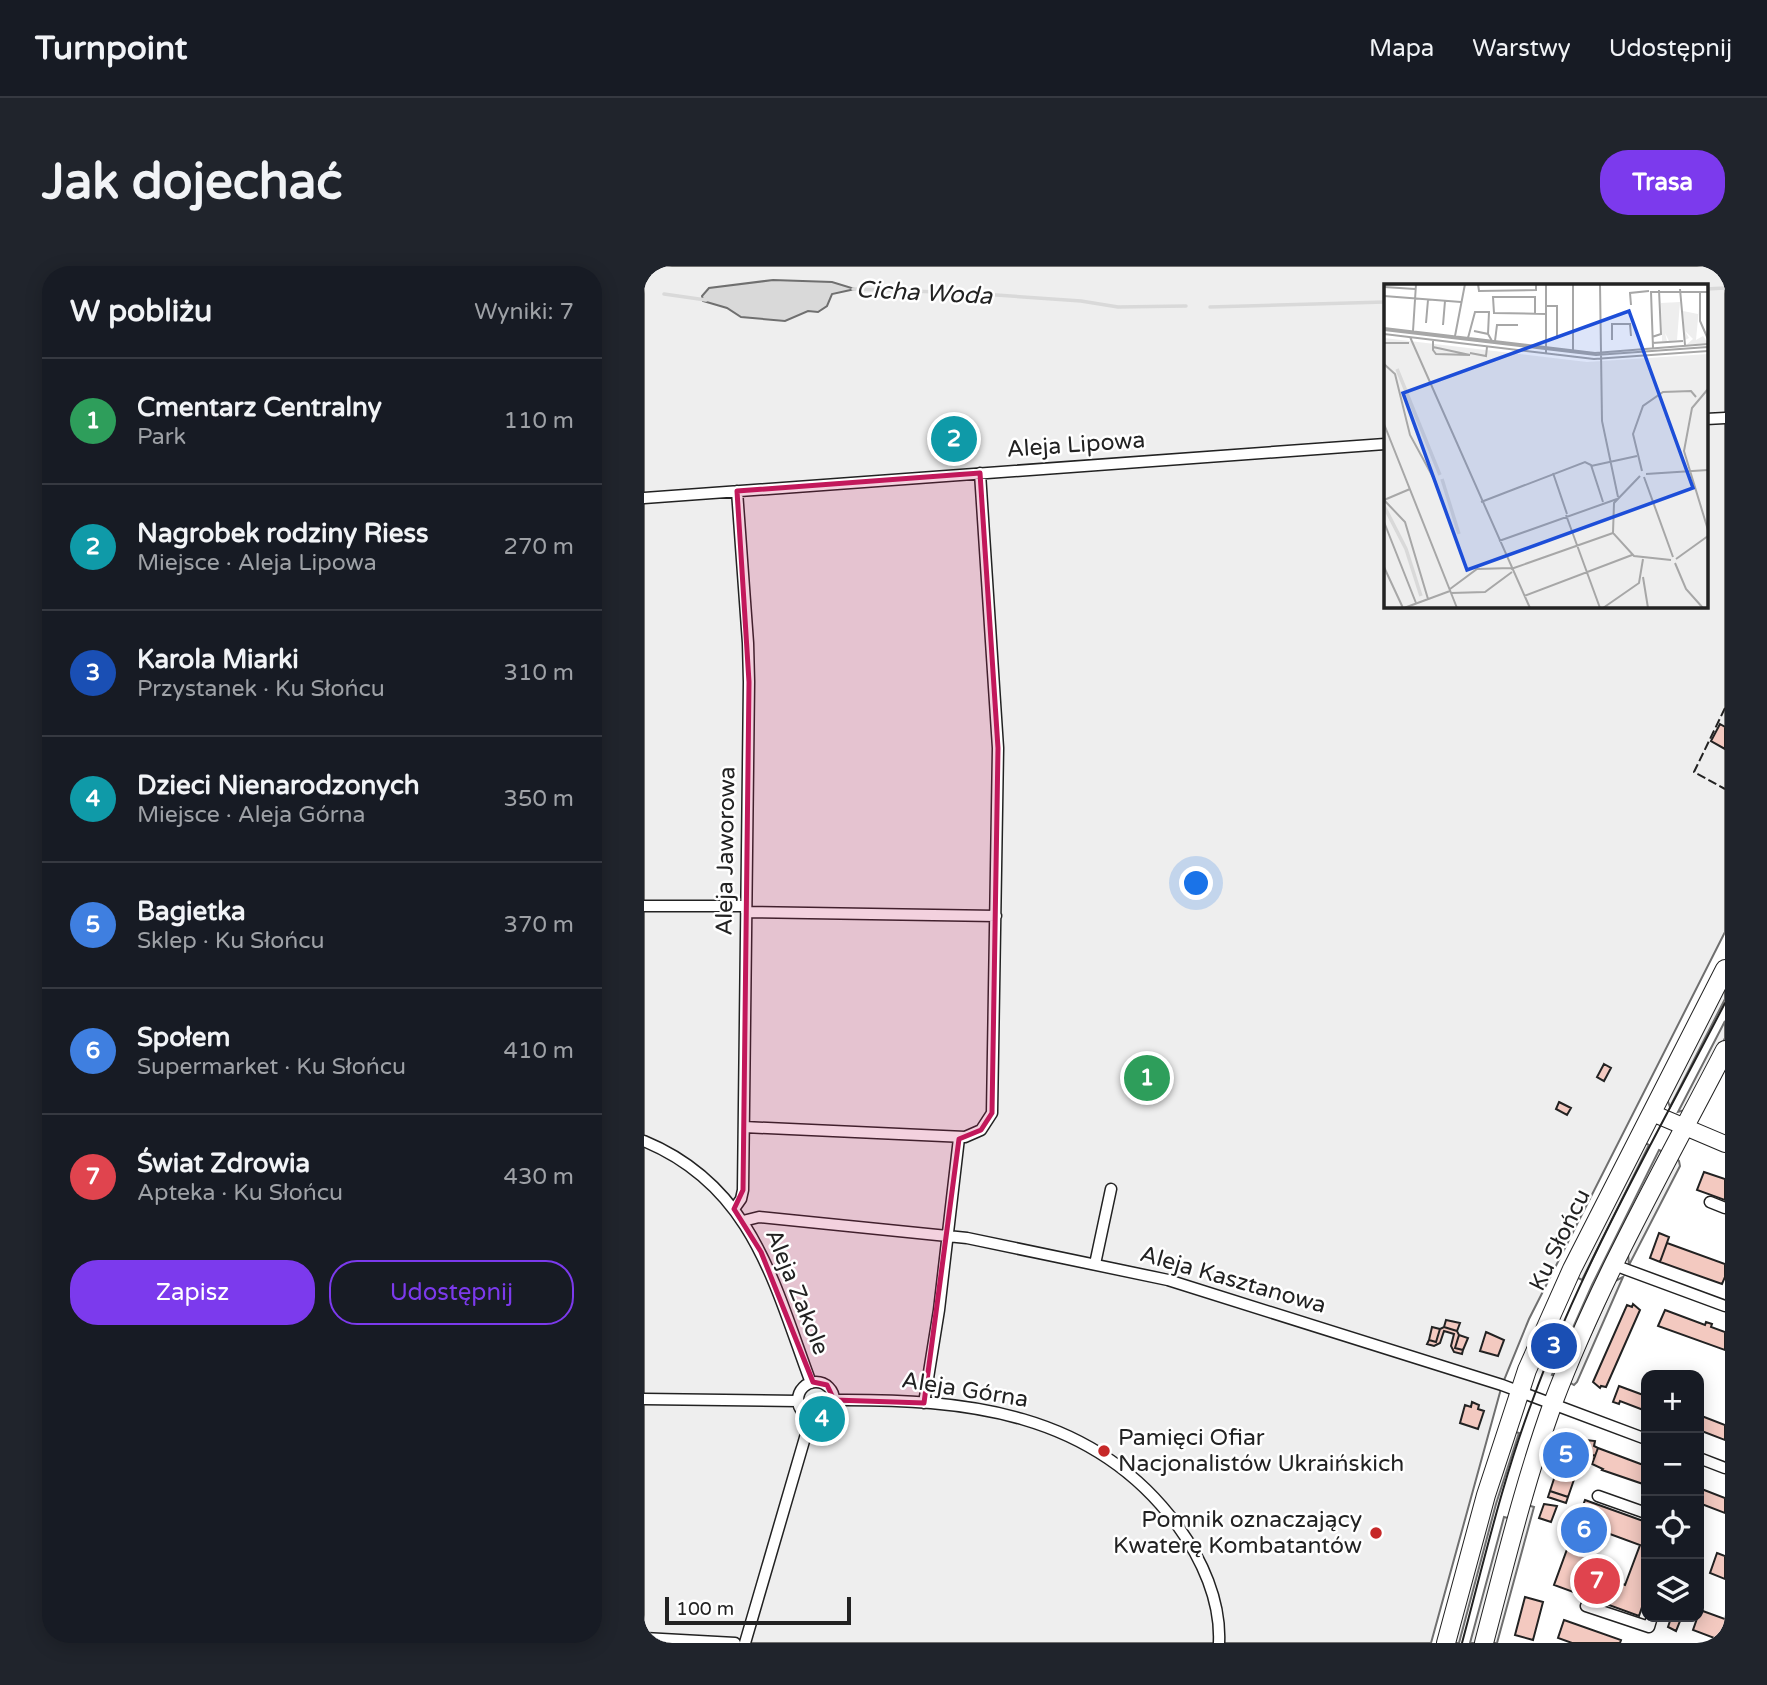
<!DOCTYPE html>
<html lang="pl">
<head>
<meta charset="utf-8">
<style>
	body { margin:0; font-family:"Varela Round",sans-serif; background:#20242c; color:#f1f3f6 }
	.controls { position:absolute; right:21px; bottom:21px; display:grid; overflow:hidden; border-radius:14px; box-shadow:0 4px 18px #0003 }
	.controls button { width:63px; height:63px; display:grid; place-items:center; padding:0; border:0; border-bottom:2px solid #363941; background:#171b24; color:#f1f3f6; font:35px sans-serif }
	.scale { position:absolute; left:21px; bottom:18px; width:186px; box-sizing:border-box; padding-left:7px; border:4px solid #222; border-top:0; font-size:19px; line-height:24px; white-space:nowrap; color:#222; -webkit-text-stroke:5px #fff; paint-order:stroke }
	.you { position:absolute; left:553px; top:618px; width:24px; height:24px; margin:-18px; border:5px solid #fff; border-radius:50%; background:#1a73e8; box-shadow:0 0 0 10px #1a73e833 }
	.badge { display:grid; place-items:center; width:46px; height:46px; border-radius:50%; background:#7c3aed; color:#fff; font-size:23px; font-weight:700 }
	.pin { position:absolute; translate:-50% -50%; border:4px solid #fff; box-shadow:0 2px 7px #0006 }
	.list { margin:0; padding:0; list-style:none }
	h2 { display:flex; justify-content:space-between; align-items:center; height:91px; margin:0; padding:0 28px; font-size:30px }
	h2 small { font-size:23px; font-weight:400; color:#9ea1a6 }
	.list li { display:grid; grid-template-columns:46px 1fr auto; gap:21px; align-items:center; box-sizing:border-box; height:126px; padding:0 28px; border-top:2px solid #363941 }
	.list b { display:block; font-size:26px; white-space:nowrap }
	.list p { margin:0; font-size:23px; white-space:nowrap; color:#9ea1a6 }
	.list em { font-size:23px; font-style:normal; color:#9ea1a6 }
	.actions { display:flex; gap:14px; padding:21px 28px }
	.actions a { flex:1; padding:16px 0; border:2px solid #7c3aed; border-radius:28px; text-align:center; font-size:24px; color:#7c3aed }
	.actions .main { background:#7c3aed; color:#fff }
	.icon { flex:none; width:38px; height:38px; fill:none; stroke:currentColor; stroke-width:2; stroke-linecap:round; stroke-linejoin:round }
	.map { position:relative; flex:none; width:1081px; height:1377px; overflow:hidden; border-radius:28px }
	header { display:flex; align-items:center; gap:42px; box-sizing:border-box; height:98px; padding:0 35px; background:#171b24; border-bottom:2px solid #363941 }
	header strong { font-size:33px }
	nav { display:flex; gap:38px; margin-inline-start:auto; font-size:24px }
	.intro { display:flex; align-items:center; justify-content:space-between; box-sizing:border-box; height:168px; padding:0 42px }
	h1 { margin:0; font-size:49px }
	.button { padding:18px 32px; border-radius:28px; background:#7c3aed; color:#fff; font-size:24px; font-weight:700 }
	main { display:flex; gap:42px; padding:0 42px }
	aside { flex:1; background:#171b24; border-radius:28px; box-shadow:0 4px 18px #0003 }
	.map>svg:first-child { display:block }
	.green { fill:#eee; stroke:#6f6f6f; stroke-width:2; fill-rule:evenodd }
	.parking { fill:#ededed; stroke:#6f6f6f; stroke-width:2 }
	.water { fill:#d9d9d9; stroke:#6f6f6f; stroke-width:2 }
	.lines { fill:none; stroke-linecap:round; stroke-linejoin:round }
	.stream { stroke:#d9d9d9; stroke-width:3.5 }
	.building { fill:#f3c9c0; stroke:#222; stroke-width:2; fill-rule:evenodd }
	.street-casing { stroke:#222; stroke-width:13 }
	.secondary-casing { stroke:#222; stroke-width:18 }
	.primary-casing { stroke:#222; stroke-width:20 }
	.street { stroke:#fff; stroke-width:10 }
	.secondary { stroke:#fff; stroke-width:16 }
	.primary { stroke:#fff; stroke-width:18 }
	.tram { stroke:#222; stroke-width:2 }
	.fence { stroke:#222; stroke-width:2; stroke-dasharray:9 3.5; stroke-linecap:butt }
	.marked { fill:#c2185b; fill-opacity:0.2; stroke:#c2185b; stroke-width:5; stroke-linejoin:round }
	.poi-dot { fill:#c62828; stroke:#fff; stroke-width:2.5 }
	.labels { text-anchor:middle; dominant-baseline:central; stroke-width:5; stroke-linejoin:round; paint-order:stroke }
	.street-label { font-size:23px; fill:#222; stroke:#fff }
	.poi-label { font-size:23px; fill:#222; stroke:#fff; text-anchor:start }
	.water-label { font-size:24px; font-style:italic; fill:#222; stroke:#fff }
	.inset-river { fill:none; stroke:#d9d9d9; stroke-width:3.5 }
	.inset-road { fill:none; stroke:#a7a7a7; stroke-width:2 }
	.view { fill:#1d4ed8; fill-opacity:0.15; stroke:#1d4ed8; stroke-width:3.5 }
	.inset-edge { fill:none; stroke:#222; stroke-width:3.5 }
</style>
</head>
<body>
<header>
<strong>Turnpoint</strong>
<nav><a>Mapa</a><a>Warstwy</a><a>Udostępnij</a></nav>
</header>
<div class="intro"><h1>Jak dojechać</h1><a class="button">Trasa</a></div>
<main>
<aside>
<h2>W pobliżu<small>Wyniki: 7</small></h2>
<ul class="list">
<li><span class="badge" style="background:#2e9e5b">1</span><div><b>Cmentarz Centralny</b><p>Park</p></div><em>110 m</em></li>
<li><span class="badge" style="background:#0f9aa8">2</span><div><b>Nagrobek rodziny Riess</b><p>Miejsce · Aleja Lipowa</p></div><em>270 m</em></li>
<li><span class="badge" style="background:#1a4fb4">3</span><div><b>Karola Miarki</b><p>Przystanek · Ku Słońcu</p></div><em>310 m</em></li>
<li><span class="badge" style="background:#0f9aa8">4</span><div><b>Dzieci Nienarodzonych</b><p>Miejsce · Aleja Górna</p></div><em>350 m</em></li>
<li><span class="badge" style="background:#3f7fe0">5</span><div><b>Bagietka</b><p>Sklep · Ku Słońcu</p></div><em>370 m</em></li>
<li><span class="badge" style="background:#3f7fe0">6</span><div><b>Społem</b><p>Supermarket · Ku Słońcu</p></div><em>410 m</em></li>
<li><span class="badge" style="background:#e0444e">7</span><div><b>Świat Zdrowia</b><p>Apteka · Ku Słońcu</p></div><em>430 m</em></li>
</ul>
<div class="actions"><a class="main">Zapisz</a><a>Udostępnij</a></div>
</aside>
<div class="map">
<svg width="1081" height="1377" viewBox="0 0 1081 1377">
	<rect width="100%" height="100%" fill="#fff"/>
	<path class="green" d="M 0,0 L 1081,0 L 1081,666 L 885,1053 L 858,1119 L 787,1377 L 0,1377 ZM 741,19 L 1062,19 L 1062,340 L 741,340 Z
		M 1081,718 L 1081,733 L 1026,841 L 1023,833 Z
		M 1081,755 L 1081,772 L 1049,834 L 1041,844 L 1034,846 Z
		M 999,876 L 1005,879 L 938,1014 L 932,1011 Z
		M 1015,884 L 1021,887 L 914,1111 L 908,1109 L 948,1019 Z
		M 1032,892 L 1035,895 L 1036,900 L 985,999 L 984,988 Z
		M 979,1011 L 933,1116 L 930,1119 L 925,1116 L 971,1015 Z
		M 868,1165 L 875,1167 L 852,1238 L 815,1377 L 809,1377 Z
		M 860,1251 L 868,1253 L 834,1377 L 826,1377 Z"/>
	<path class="parking" d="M 883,1239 L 890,1241 L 853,1377 L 846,1377 Z"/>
	<path class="water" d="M 129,14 L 188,16 L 211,23 L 188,28 L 183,40 L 174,46 L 164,45 L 141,55 L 97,51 L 83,42 L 59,35 L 58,30 L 65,22 Z"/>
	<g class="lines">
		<path class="stream" d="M 209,23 L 323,27 L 437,35 L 474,41 L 542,40
			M 1062,23 L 1081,22
			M 20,28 L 62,34
			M 566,41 L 741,36"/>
	</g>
	<path class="building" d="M 1076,458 L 1081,461 L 1081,483 L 1067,475 Z
		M 960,798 L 967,802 L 960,815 L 953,811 Z
		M 915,836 L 927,842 L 923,849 L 912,843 Z
		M 1060,906 L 1081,913 L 1081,934 L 1053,924 Z
		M 1015,967 L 1025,971 L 1016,996 L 1006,992 Z
		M 1023,977 L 1081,998 L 1081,1011 L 1078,1018 L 1016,996 Z
		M 989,1038 L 996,1044 L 962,1121 L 957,1120 L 956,1122 L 949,1116 L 983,1039 L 988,1041 Z
		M 1021,1044 L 1061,1059 L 1062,1056 L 1068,1058 L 1067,1061 L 1081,1066 L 1081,1084 L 1014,1060 Z
		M 802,1054 L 816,1057 L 813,1065 L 800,1061 Z
		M 788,1061 L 796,1063 L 792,1076 L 785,1074 Z
		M 800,1061 L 813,1065 L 815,1069 L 811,1082 L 819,1084 L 818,1088 L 810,1086 L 807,1080 L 810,1068 L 800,1065 L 796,1077 L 790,1080 L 783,1078 L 785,1074 L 792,1076 L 796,1063 Z
		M 842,1066 L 860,1074 L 854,1090 L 836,1085 Z
		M 815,1069 L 824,1072 L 819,1084 L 811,1082 Z
		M 975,1120 L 1002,1130 L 1002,1145 L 976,1135 L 975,1138 L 969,1136 Z
		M 828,1136 L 835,1139 L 834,1143 L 840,1145 L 834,1163 L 816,1157 L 821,1139 L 827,1141 Z
		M 1055,1149 L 1081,1159 L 1081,1174 L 1055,1164 Z
		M 932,1168 L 940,1171 L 942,1174 L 951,1175 L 950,1180 L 954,1182 L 951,1190 L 940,1186 L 942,1182 L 928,1178 Z
		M 921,1179 L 931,1183 L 927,1197 L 934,1202 L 924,1231 L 906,1225 Z
		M 954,1182 L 1002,1200 L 1002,1219 L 958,1204 L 959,1203 L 948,1198 Z
		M 931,1183 L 951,1190 L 948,1198 L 937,1194 L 934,1202 L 929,1200 L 927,1197 Z
		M 1055,1222 L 1081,1232 L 1081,1247 L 1055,1237 Z
		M 906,1225 L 924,1231 L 922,1237 L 904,1231 Z
		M 941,1234 L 1002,1256 L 1002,1329 L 995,1350 L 910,1319 ZM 955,1264 L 996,1279 L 981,1319 L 940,1304 Z
		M 900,1238 L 913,1240 L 907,1256 L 895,1252 Z
		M 1073,1287 L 1081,1290 L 1081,1313 L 1066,1307 Z
		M 881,1331 L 899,1336 L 889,1374 L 871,1369 Z
		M 1056,1344 L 1081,1353 L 1081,1376 L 1049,1364 Z
		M 1027,1352 L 1036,1355 L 1032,1365 L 1024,1361 Z
		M 920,1354 L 977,1374 L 976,1377 L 928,1377 L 914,1372 Z"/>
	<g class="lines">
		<g class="street-casing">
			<path id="street" d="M 1062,153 L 1081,152
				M 0,232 L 741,178
				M 0,640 L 102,640
				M 102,646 L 352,650
				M 100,861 L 321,871 L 337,864 L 348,847 L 354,482 L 336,207
				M 0,875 C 109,920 130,1018 167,1117
				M 1066,936 L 1081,942
				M 90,943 L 97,933 L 99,924 L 105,416 L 104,377 L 93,225
				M 99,955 L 115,951 L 323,972 L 524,1014 L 858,1119 L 1002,1173
				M 451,998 L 467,923
				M 970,999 L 1081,1040
				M154 1134a18 18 0 1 1 36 0a18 18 0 1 1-36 0Z
				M 0,1133 L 154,1135
				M 190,1134 C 321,1133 449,1145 533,1259 C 558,1293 577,1335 575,1377
				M 280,1137 L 295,1044 L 315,872
				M 1055,1192 L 1081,1202
				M 954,1230 L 1002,1247
				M 942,1340 L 1005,1361 L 1008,1351
				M 0,1372 L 91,1377
				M 101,1377 L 167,1151"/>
		</g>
		<g class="secondary-casing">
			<path id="secondary" d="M 1008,847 L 1081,878"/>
		</g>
		<g class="primary-casing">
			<path id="primary" d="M 802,1377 L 842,1229 L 883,1104 L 928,1003 L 1081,703
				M 840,1377 C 861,1297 881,1215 909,1137 C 955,1015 1021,900 1081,784"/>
		</g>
		<use href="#street" class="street"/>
		<use href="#secondary" class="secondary"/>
		<use href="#primary" class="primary"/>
		<path class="tram" d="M 818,1377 C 840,1295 859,1212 889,1133 C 938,998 1015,865 1081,737"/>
		<path class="fence" d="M 1081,442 L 1050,506 L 1081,523"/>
	</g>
	<path class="marked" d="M 336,207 L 354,482 L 348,847 L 337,864 L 315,873 L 280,1137 L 190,1134 L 183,1119 L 169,1116 L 117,986 L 90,943 L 99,924 L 105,416 L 93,225 Z"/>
	<g class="poi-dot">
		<circle cx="460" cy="1185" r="7"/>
		<circle cx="732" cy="1267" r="7"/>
	</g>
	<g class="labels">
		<g class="street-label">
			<text transform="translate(432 179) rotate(-4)">Aleja Lipowa</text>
			<text transform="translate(82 585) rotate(-89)">Aleja Jaworowa</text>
			<text transform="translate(916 974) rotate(-64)">Ku Słońcu</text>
			<text transform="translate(589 1014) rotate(16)">Aleja Kasztanowa</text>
			<text transform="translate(153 1026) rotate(68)">Aleja Zakole</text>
			<text transform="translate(321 1124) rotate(9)">Aleja Górna</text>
		</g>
		<g class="poi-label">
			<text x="474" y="1172">Pamięci Ofiar<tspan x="474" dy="26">Nacjonalistów Ukraińskich</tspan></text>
			<text x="718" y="1254" text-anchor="end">Pomnik oznaczający<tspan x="718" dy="26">Kwaterę Kombatantów</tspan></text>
		</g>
		<g class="water-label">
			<text transform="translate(280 27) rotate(3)">Cicha Woda</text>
		</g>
	</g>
	<g transform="translate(740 18)">
		<rect width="324" height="324" fill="#fff"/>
		<path d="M 296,18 L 293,56 L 285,57 L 281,49 L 283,57 L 278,57 L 277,19 ZM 315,24 L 312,56 L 319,52 L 324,59 L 302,61 L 309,55 L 301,47 L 305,54 L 301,56 L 299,27 L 314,30 ZM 0,54 L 203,78 L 324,70 L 324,324 L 0,324 Z" fill="#eee"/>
		<path class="inset-river" d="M 13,85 L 56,191M 58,195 L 75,250M 0,222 L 22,265 L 37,312"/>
		<path class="inset-road" d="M 94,0 L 95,7 L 152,6 L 152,0M 216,0 L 218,137 L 234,213M 0,3 L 31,5M 296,5 L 301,61M 316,7 L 316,37 L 324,55M 0,12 L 77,18M 247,21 L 246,9 L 265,7M 163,22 L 173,22 L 173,55M 151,29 L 151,13 L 109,13 L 110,29 L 163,30M 42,39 L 44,16M 59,41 L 61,17M 0,44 L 211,69 L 324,60M 0,46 L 212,71 L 324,63M 29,47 L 32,0M 90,47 L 104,50 L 108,57M 0,50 L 210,75 L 324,67M 71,52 L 81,0M 26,53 L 146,324M 268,53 L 277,50 L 275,6M 84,54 L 91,28 L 105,28 L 104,50M 228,56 L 228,40 L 246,40 L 247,52M 111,57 L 113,41 L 134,41M 0,59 L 25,59M 268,59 L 299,57M 49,63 L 86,71 L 52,70 L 49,66 L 49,56M 269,64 L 267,8 L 324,8M 189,67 L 189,0M 86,69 L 102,72 L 103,63M 162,70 L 162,0M 0,80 L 11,90 L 26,151 L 50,195M 324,105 L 308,124 L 300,167 L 324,246M 0,140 L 73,324M 207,182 L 253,172M 258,187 L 249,150 L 259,122 L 279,108 L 307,107 L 312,113M 169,189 L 183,230M 262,190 L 324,186M 256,192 L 230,219 L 229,249 L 250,272 L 287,276M 260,193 L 289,273M 0,216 L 21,238 L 44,315M 0,216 L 26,205M 97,218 L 201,178 L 207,181 L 219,218M 182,231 L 216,324M 0,238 L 32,319M 115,257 L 233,215M 292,275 L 324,252M 291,279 L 302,305 L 319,324M 0,283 L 19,324M 127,285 L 229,249M 259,293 L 264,324M 66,305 L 93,285 L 127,284M 67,309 L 101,308 L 128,288M 140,312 L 248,271M 20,324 L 66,307M 219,324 L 255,299 L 259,275"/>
		<path class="view" d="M 245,27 L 309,204 L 83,286 L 19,109 Z"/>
		<rect width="324" height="324" class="inset-edge"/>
	</g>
</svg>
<div class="controls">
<button>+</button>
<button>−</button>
<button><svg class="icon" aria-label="locate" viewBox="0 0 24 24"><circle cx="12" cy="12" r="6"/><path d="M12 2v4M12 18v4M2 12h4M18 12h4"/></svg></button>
<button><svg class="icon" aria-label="layers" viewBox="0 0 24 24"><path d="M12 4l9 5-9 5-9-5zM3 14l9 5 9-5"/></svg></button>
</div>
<div class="scale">100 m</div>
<div class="you"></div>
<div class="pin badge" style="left:503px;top:812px;background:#2e9e5b">1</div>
<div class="pin badge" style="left:310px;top:173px;background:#0f9aa8">2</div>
<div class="pin badge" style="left:910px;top:1080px;background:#1a4fb4">3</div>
<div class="pin badge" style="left:178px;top:1153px;background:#0f9aa8">4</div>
<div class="pin badge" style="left:922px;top:1189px;background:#3f7fe0">5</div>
<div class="pin badge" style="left:940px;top:1264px;background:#3f7fe0">6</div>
<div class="pin badge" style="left:953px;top:1315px;background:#e0444e">7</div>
</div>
</main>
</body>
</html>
